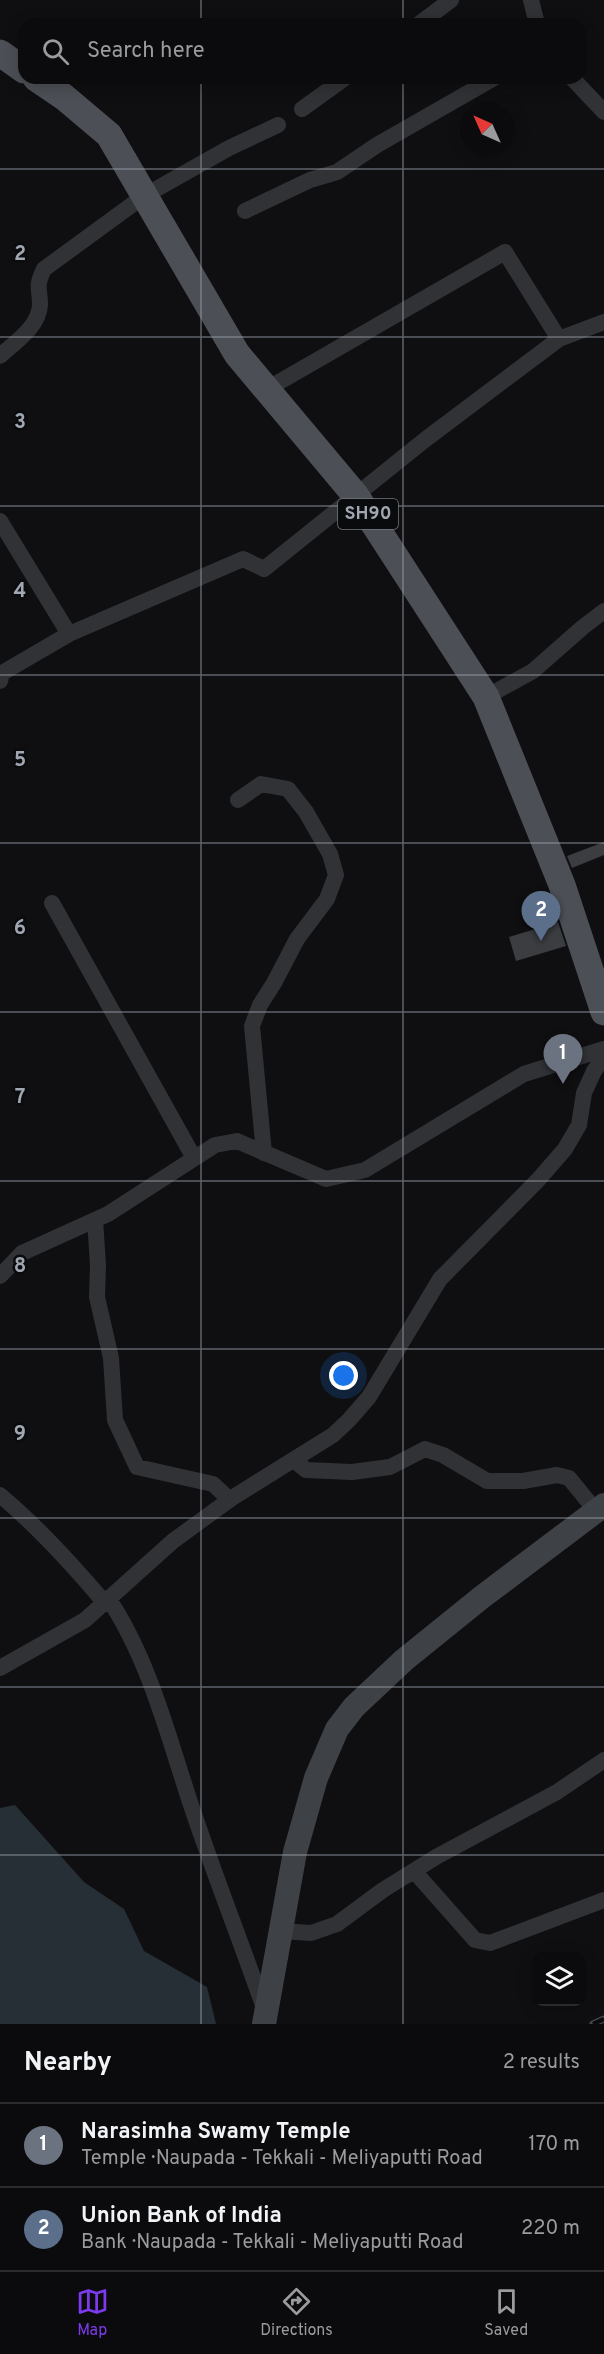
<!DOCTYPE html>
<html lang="en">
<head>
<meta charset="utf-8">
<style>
	body { margin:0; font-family:Overpass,sans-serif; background:#19191b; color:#f1f3f6 }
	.controls { position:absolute; right:18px; bottom:18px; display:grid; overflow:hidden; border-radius:12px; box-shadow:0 3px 15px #0003 }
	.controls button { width:54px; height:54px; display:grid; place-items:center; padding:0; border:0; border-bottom:2px solid #2b2b2e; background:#0b0b0d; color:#f1f3f6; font:30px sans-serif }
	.compass { position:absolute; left:460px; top:102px; width:54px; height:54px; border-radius:50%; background:#0b0b0d; box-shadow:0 3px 15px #0003; rotate:315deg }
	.you { position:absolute; left:344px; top:1376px; width:21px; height:21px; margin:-15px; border:4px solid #fff; border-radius:50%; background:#1a73e8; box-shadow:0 0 0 9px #1a73e833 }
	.badge { display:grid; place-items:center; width:39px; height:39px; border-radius:50%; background:#7c3aed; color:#fff; font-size:20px; font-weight:700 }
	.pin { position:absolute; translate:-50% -50px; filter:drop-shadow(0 2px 3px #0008) }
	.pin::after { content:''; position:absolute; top:32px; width:21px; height:18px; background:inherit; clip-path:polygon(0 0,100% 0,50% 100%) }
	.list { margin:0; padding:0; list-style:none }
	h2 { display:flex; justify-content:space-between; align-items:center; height:78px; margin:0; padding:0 24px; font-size:26px }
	h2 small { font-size:20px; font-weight:400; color:#9a9b9d }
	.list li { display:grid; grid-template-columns:39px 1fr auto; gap:18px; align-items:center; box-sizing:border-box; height:84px; padding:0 24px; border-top:2px solid #2b2b2e }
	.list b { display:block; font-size:22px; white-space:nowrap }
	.list p { margin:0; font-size:20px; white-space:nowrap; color:#9a9b9d }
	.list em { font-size:20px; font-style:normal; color:#9a9b9d }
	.icon { flex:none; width:33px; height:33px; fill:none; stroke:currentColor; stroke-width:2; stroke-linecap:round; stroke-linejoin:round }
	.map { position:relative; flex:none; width:604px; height:2024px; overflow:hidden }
	.search { position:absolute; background:#0b0b0d; box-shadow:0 3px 15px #0003; left:18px; right:18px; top:18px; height:66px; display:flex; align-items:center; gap:15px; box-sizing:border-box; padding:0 21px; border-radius:18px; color:#9a9b9d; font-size:22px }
	.sheet { height:246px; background:#0b0b0d }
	nav { display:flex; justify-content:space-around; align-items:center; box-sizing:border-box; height:84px; border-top:2px solid #2b2b2e; background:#0b0b0d; font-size:16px; color:#9a9b9d }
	nav a { display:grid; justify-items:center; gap:3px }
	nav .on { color:#7c3aed }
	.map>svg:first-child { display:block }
	.water { fill:#262f35 }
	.building { fill:#3b3d41 }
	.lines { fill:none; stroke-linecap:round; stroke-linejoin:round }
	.minor { stroke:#303236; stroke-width:16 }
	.secondary { stroke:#3e4146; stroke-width:24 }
	.primary { stroke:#4c4f55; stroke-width:27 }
	.rail-casing { stroke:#45484d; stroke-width:7 }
	.rail { stroke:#0a0b0c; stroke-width:4.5; stroke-dasharray:14; stroke-linecap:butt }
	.grid { fill:none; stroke:#a0a7b2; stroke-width:1.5; stroke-opacity:0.55 }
	.labels { text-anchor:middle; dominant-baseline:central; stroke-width:5; stroke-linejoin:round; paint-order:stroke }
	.shield { fill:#0a0b0c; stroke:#737880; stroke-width:1.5 }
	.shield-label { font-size:18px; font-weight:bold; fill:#a0a7b2 }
	.grid-label { font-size:20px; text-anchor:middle; font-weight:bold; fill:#a0a7b2; stroke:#0a0b0c; stroke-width:5; stroke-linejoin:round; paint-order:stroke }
</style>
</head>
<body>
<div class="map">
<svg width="604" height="2024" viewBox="0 0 604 2024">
	<rect width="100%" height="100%" fill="#0f0f11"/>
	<path class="water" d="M 15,1805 L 84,1882 L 124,1909 L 144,1951 L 207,1987 L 216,2024 L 0,2024 L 0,1808 Z"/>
	<path class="building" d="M 604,842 L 604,855 L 572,868 L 567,856 Z
		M 558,922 L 566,946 L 516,961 L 509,937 Z"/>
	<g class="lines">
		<path class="minor" d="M 531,0 L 537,24
			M 419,24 L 451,0
			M 572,78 L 604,112
			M 302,109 L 345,78
			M 245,211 L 310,180 L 337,172 L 377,145 L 494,78
			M 0,356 C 14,343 39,327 40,305 C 40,287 35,288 44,269 L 144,196 L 229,148 L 278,125
			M 267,389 L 505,252 L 559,339
			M 0,521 L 69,634
			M 0,681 L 2,673 L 69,634 L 243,559 L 264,569 L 426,439 L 559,339 L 604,322
			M 486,697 L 533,671 L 583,627 L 604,611
			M 238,800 L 261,784 L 288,789 L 306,812 L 330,854 L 336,875 L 327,899 L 297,939 L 274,983 L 260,1005 L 252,1026 L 264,1153
			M 52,903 L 194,1158
			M 95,1220 L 98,1265 L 97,1297 L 111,1358 L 115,1420 L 137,1467 L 213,1484 L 230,1500
			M 0,1276 L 22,1253 L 108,1214 L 215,1145 L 237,1141 L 326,1179 L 365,1170 L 524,1074 L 604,1049
			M 294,1460 L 306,1470 L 352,1472 L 390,1467 L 425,1449 L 443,1455 L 487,1481 L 523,1481 L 557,1475 L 569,1478 L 596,1511
			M 0,1495 C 38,1527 72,1564 104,1602
			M 108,1598 C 149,1659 168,1736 191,1805 C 214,1874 241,1942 265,2011
			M 0,1668 L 85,1620 L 173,1541 L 232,1498 L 333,1435 L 349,1420 L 369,1397 L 440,1279 L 538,1180 L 565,1149 L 579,1125 L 584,1093 L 594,1071 L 604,1057
			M 414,1871 L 475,1940 L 490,1943 L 604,1900
			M 280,1931 L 311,1933 L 337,1924 L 383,1890 L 436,1857 L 557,1792 L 604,1760"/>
		<path class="secondary" d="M 264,2024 L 295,1852 L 316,1778 L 337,1729 L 354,1707 L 404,1660 L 482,1597 L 604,1505"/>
		<path class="primary" d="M 0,53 L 24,70
			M 36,78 L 64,97 L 109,135 L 237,354 L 356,496 L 486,697 L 562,885 L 604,1012"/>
		<g class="rail-casing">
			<path id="rail" d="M 593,2024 L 604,2019"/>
		</g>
		<use href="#rail" class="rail"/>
	</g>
	<path class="grid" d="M 201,0 L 201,24M 403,0 L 403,24M 201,78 L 201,2024M 403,78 L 403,2024M 0,169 L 604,169M 0,337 L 604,337M 0,506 L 604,506M 0,675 L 604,675M 0,843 L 604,843M 0,1012 L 604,1012M 0,1181 L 604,1181M 0,1349 L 604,1349M 0,1518 L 604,1518M 0,1687 L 604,1687M 0,1855 L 604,1855"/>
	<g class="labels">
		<rect class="shield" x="338" y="499" width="60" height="30" rx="4.5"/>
		<g class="shield-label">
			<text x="368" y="514">SH90</text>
		</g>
	</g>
	<g class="grid-label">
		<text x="20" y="260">2</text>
		<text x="20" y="428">3</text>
		<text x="20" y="597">4</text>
		<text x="20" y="766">5</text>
		<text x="20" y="934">6</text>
		<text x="20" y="1103">7</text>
		<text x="20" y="1272">8</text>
		<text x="20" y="1440">9</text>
	</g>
</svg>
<div class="controls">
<button><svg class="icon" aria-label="layers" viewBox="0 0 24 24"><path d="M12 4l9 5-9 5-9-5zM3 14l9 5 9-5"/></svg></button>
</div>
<svg class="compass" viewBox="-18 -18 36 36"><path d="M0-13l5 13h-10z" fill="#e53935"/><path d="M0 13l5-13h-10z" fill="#9a9b9d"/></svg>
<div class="you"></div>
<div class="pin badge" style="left:563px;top:1084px;background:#6b7280">1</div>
<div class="pin badge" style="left:541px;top:941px;background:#5c6f8a">2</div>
<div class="search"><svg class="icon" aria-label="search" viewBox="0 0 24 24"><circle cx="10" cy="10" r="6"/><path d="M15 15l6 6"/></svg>Search here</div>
</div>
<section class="sheet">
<h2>Nearby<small>2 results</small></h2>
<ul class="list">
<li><span class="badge" style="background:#6b7280">1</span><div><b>Narasimha Swamy Temple</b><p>Temple · Naupada - Tekkali - Meliyaputti Road</p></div><em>170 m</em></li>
<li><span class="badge" style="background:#5c6f8a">2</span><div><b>Union Bank of India</b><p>Bank · Naupada - Tekkali - Meliyaputti Road</p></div><em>220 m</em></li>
</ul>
</section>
<nav>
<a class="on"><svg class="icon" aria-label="map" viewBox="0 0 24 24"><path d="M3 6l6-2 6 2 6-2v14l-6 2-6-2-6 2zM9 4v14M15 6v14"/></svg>Map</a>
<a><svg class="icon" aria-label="directions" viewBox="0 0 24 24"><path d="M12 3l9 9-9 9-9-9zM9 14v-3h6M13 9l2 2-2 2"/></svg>Directions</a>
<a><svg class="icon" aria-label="saved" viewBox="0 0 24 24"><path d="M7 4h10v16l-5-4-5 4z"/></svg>Saved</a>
</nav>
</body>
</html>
